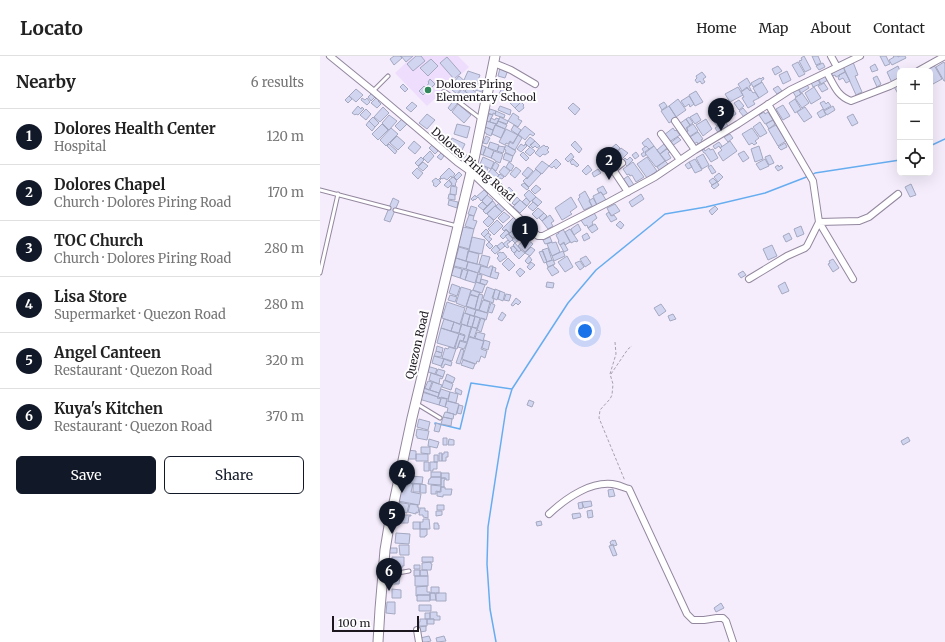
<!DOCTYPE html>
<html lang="en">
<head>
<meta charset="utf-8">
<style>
	body { margin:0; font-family:Merriweather,serif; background:#f6f6f6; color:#222 }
	.controls { position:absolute; right:12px; top:12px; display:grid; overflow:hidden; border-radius:6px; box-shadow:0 4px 16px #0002 }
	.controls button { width:36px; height:36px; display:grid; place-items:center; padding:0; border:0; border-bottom:1px solid #e0e0e0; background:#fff; color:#222; font:20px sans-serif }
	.scale { position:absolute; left:12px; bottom:10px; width:87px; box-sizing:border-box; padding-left:4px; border:2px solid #1c171f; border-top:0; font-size:11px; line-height:14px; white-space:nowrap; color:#1c171f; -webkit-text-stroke:3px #fefefe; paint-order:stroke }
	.you { position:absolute; left:265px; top:275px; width:14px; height:14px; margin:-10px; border:3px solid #fff; border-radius:50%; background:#1a73e8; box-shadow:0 0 0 6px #1a73e833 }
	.badge { display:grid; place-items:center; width:26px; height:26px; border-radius:50%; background:#111827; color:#fff; font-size:13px; font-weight:700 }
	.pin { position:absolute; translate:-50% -33px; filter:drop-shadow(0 1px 2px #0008) }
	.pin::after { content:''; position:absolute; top:21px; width:14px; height:12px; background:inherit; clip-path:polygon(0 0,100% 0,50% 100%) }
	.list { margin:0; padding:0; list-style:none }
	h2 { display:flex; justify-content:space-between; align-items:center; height:52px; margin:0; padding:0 16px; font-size:17px }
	h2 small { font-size:13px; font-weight:400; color:#767676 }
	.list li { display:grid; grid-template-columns:26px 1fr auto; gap:12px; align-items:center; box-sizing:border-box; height:56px; padding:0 16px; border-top:1px solid #e0e0e0 }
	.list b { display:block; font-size:15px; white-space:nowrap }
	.list p { margin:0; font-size:13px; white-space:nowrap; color:#767676 }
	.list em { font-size:13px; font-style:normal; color:#767676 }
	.actions { display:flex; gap:8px; padding:12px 16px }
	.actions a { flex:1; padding:9px 0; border:1px solid #111827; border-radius:6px; text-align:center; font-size:14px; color:#111827 }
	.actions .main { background:#111827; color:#fff }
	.icon { flex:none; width:22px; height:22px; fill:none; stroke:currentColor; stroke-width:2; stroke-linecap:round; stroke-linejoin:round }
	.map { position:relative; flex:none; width:625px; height:586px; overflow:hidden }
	header { display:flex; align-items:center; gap:24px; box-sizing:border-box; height:56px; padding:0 20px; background:#fff; border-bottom:1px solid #e0e0e0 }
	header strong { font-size:19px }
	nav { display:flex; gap:22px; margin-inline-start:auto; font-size:14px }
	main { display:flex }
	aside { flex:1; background:#fff }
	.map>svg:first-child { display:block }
	.built { fill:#efddfd }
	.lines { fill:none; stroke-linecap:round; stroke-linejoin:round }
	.stream { stroke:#66adf0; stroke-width:1.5 }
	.building { fill:#d1d5f0; stroke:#a4a8c1 }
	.lane-casing { stroke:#93879e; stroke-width:5 }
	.street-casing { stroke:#93879e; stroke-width:8 }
	.secondary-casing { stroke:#93879e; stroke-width:11 }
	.path { stroke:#a7a0ac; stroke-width:1; stroke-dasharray:3 2; stroke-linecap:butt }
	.lane { stroke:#fff; stroke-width:3 }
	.street { stroke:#fff; stroke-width:6 }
	.secondary { stroke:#fff; stroke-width:9 }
	.poi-dot { fill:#32885c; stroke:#fefefe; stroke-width:1.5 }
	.labels { text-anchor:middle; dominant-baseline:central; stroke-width:4; stroke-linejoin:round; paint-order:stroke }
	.poi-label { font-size:11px; fill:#1c171f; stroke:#fefefe; text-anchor:start }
	.street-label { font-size:11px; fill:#1c171f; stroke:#fefefe }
</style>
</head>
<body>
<header>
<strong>Locato</strong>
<nav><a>Home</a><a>Map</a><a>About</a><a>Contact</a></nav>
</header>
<main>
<aside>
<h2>Nearby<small>6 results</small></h2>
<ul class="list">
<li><span class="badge">1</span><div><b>Dolores Health Center</b><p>Hospital</p></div><em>120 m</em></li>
<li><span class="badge">2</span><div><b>Dolores Chapel</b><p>Church · Dolores Piring Road</p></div><em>170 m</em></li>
<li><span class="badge">3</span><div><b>TOC Church</b><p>Church · Dolores Piring Road</p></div><em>280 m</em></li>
<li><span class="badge">4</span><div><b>Lisa Store</b><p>Supermarket · Quezon Road</p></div><em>280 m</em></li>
<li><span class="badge">5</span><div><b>Angel Canteen</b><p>Restaurant · Quezon Road</p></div><em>320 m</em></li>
<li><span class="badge">6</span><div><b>Kuya's Kitchen</b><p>Restaurant · Quezon Road</p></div><em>370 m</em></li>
</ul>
<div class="actions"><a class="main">Save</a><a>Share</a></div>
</aside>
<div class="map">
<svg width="625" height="586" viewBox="0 0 625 586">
	<rect width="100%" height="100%" fill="#f5edfc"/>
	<path class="built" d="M 93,0 L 138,0 L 149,11 L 107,50 L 75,17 Z"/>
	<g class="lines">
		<path class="stream" d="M 610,90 L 625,83
			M 492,119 L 495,117 L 580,104
			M 115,368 L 115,367 L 140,373 L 151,327 L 192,333
			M 176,586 L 170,553 L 167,508 L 168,471 L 186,353 L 192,333 L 248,247 L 276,214 L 345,158 L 386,151 L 445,137 L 489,120"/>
	</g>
	<path class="building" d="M 74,0 L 80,0 L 82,2 L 74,9 L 70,3 Z
		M 81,0 L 93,0 L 86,6 Z
		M 96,0 L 101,0 L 105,5 L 93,15 L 87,8 Z
		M 484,0 L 491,13 L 485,16 L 479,5 L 482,4 L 481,2 Z
		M 492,0 L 498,0 L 501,7 L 496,9 Z
		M 560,0 L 566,0 L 570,8 L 565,10 Z
		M 573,0 L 578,0 L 578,1 L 580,0 L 585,0 L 586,2 L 572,9 L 569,4 L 574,1 Z
		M 127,1 L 141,17 L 134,23 L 120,7 Z
		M 111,3 L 118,10 L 108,20 L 100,12 Z
		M 478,6 L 485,18 L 479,21 L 472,9 Z
		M 533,6 L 538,19 L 535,20 L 542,36 L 536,39 L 523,10 Z
		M 624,6 L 625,8 L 625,25 L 624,25 L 616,11 Z
		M 503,7 L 505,11 L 499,14 L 496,10 Z
		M 555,8 L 558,14 L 552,16 L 550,11 Z
		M 614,9 L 622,23 L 613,28 L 610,23 L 610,15 L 605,14 Z
		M 458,10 L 462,15 L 455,19 L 452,13 Z
		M 523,10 L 525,16 L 516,21 L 515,19 L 510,21 L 509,19 L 516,15 L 515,13 Z
		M 578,10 L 580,15 L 580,24 L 572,27 L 567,16 Z
		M 180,12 L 188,14 L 185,22 L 178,20 Z
		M 148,15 L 160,19 L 156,29 L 144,24 Z
		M 467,15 L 471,24 L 463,28 L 459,19 Z
		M 382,16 L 386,21 L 383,23 L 385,26 L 382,28 L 380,25 L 377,27 L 375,24 L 377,22 L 376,20 Z
		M 525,16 L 530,25 L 526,27 L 523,22 L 519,24 L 518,21 L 520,20 L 519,19 Z
		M 505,19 L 508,24 L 501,28 L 498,22 Z
		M 139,20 L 148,28 L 144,34 L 142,32 L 141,33 L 133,27 Z
		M 557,20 L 561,28 L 557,31 L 553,22 Z
		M 443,21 L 444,23 L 441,25 L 442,26 L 433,31 L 431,27 L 440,22 L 441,23 Z
		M 497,21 L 500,28 L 493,31 L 490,24 Z
		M 427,22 L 431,29 L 429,30 L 431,34 L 430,35 L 427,31 L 422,35 L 418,28 Z
		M 110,23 L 115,28 L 109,34 L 106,31 L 109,27 L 108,26 Z
		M 442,26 L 448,36 L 439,42 L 433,32 Z
		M 580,26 L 580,41 L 573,29 Z
		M 157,27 L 164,29 L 162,36 L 155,34 Z
		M 486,27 L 489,32 L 481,37 L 478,31 Z
		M 504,27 L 508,33 L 502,36 L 498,30 Z
		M 83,28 L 88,33 L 85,36 L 80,31 Z
		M 136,29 L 141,33 L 137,38 L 132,34 Z
		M 104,30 L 108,34 L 103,39 L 99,35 Z
		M 183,30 L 191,35 L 187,44 L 178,40 Z
		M 458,30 L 462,35 L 457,38 L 453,33 Z
		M 149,31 L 157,37 L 153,42 L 145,35 Z
		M 418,31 L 423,39 L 410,46 L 405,38 Z
		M 494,31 L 501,42 L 491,48 L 485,37 Z
		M 427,32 L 430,35 L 431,34 L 433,37 L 435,36 L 439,42 L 433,45 L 435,48 L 428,52 L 422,42 L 424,41 L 421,36 Z
		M 36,33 L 43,39 L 36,46 L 29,40 Z
		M 142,33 L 147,37 L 143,42 L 138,38 Z
		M 478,33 L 481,38 L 476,41 L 473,36 Z
		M 376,35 L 383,46 L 375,50 L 369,39 Z
		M 52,37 L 56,40 L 51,45 L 48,41 Z
		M 147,37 L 153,42 L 149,47 L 143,42 Z
		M 482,37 L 489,47 L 482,52 L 475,42 Z
		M 29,40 L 32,43 L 28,47 L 25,44 Z
		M 195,40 L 201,46 L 195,52 L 189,46 Z
		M 369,40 L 374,48 L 370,51 L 369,48 L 365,51 L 361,45 Z
		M 57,41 L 59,44 L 58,45 L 61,48 L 57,52 L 51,47 Z
		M 42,42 L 45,44 L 47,42 L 50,46 L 47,49 L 41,44 Z
		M 358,43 L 366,54 L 356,61 L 349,50 Z
		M 475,43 L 481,53 L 475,57 L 469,47 Z
		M 134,44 L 138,47 L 131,55 L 128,52 Z
		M 419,44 L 424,50 L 419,54 L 414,47 Z
		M 504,45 L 506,48 L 508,46 L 511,50 L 504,54 L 500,47 Z
		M 92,46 L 97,50 L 91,56 L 86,52 Z
		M 201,46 L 204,49 L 203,50 L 204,52 L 199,56 L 195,52 Z
		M 344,46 L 347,50 L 342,54 L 339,49 Z
		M 253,47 L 260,53 L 255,59 L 248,52 Z
		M 138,48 L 151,59 L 144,67 L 132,56 Z
		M 411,49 L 416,58 L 405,65 L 399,56 Z
		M 463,49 L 470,60 L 463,64 L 456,53 Z
		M 38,50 L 41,53 L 42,51 L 44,53 L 38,59 L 36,58 L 35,59 L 32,57 Z
		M 180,50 L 191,54 L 190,59 L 178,54 Z
		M 349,50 L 357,62 L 349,67 L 341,55 Z
		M 513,50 L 515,54 L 507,59 L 504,55 Z
		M 63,51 L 69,57 L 60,66 L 54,61 Z
		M 485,51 L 492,61 L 484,66 L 477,56 Z
		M 423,52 L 428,58 L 424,61 L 419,55 Z
		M 46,53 L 51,58 L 46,64 L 40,59 Z
		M 170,53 L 176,55 L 175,58 L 173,57 L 173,59 L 168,57 Z
		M 503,53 L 506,59 L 500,62 L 497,57 Z
		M 397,54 L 404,65 L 397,70 L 389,59 Z
		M 176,55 L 185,59 L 184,62 L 175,59 Z
		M 444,56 L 445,58 L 448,56 L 453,64 L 445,68 L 439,59 Z
		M 193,57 L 199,61 L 198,63 L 202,65 L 198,71 L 188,65 Z
		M 377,57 L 381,64 L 375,68 L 370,61 Z
		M 107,58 L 115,64 L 107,73 L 99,67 Z
		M 169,58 L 173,59 L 169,66 L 166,65 Z
		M 533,58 L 538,67 L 532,70 L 527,61 Z
		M 69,59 L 77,65 L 69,74 L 62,67 Z
		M 53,61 L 59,67 L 55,71 L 49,65 Z
		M 180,61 L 188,65 L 187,68 L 178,65 Z
		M 369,61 L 373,67 L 370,69 L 366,63 Z
		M 83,62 L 88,67 L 80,75 L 75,70 Z
		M 171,62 L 175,64 L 176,62 L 179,63 L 177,68 L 170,66 Z
		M 366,63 L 370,69 L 366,72 L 368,75 L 365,76 L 359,68 Z
		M 386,63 L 392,73 L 383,80 L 376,69 Z
		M 453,64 L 455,68 L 449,73 L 446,68 Z
		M 49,65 L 55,71 L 52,75 L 46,69 Z
		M 167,65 L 176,68 L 173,74 L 165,71 Z
		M 178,65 L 187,69 L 185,73 L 176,69 Z
		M 405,65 L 409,72 L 399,78 L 395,72 Z
		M 440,66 L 447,77 L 440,81 L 433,71 Z
		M 62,68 L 68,74 L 58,84 L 52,78 Z
		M 137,68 L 150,71 L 147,82 L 134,78 Z
		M 373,68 L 378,75 L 369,81 L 366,76 L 368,75 L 367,72 Z
		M 175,69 L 185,73 L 181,82 L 172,78 Z
		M 194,69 L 201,74 L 198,79 L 191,74 Z
		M 456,69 L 466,85 L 458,90 L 448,73 Z
		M 205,70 L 215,78 L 213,80 L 210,78 L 205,84 L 198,78 Z
		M 165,71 L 173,74 L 171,80 L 166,78 L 166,77 L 163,75 Z
		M 71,72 L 78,78 L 66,90 L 60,84 Z
		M 353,72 L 355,75 L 356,74 L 360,79 L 349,86 L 344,79 Z
		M 432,72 L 439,82 L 435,85 L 437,87 L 434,89 L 432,87 L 429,89 L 422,78 Z
		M 186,73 L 198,79 L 193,87 L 190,85 L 188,88 L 186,87 L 185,89 L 179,86 Z
		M 378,76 L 383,83 L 381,84 L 383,87 L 379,90 L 377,86 L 374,88 L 370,81 Z
		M 410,78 L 413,82 L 408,86 L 404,81 Z
		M 198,79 L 202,82 L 195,94 L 188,90 L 190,86 L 193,88 Z
		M 77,80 L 85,87 L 78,94 L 70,87 Z
		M 166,80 L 170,82 L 167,88 L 163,87 Z
		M 210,81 L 215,85 L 209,91 L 205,87 Z
		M 358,81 L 361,84 L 352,90 L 350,87 Z
		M 132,82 L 145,88 L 141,96 L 147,99 L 144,105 L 147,107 L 146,109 L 141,107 L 141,105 L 133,101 L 136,95 L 128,92 Z
		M 328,82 L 334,90 L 329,93 L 326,90 L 325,91 L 322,87 Z
		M 94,85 L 101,91 L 95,98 L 88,92 Z
		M 215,85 L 220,90 L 217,92 L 215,90 L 213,92 L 210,89 Z
		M 255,85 L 262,93 L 259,97 L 251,89 Z
		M 410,85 L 417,95 L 403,105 L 398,97 L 402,94 L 400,92 Z
		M 170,86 L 179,89 L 177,95 L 168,92 Z
		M 399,86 L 402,90 L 400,92 L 399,90 L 395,93 L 393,90 Z
		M 465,87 L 467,91 L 461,94 L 458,91 Z
		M 69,88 L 77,95 L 75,98 L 67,90 Z
		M 201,88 L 204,90 L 205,88 L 207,90 L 201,96 L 197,93 Z
		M 296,88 L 300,92 L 294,99 L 289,94 Z
		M 344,88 L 347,92 L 340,98 L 337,94 Z
		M 112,89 L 118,95 L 115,98 L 109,92 Z
		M 161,89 L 166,91 L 163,99 L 158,97 Z
		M 186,89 L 196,95 L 193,100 L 185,96 L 186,94 L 184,93 Z
		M 224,89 L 226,91 L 227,90 L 229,92 L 227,94 L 229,96 L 225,99 L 223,98 L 220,101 L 215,97 L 218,94 L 218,93 Z
		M 179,90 L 185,91 L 183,97 L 177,95 Z
		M 326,90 L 329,93 L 325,96 L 326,99 L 323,101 L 321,98 L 324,96 L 322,93 Z
		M 334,90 L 345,105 L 336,111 L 325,97 Z
		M 439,90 L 443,103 L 435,106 L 431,93 Z
		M 166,91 L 174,95 L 171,102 L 163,99 Z
		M 210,91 L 215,95 L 210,100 L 205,96 Z
		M 301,92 L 308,97 L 300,105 L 294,100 Z
		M 389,92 L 390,94 L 393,93 L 398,102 L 391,106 L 385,97 L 384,97 L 382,94 L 384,93 L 385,95 Z
		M 347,93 L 350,96 L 348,97 L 351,102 L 346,105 L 340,98 Z
		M 288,94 L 291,97 L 285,103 L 282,99 Z
		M 110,95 L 114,100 L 108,107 L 103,102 Z
		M 174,95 L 183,98 L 180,107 L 175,105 L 175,104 L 171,102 Z
		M 424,95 L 429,102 L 423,106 L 418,98 Z
		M 203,96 L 209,102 L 206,105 L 200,99 Z
		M 316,96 L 319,100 L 315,103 L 312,99 Z
		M 121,97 L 124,100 L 121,104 L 117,101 Z
		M 185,97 L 193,100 L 191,106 L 183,103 Z
		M 251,97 L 254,101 L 248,106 L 245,103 Z
		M 292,98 L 296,102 L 290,108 L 286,103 Z
		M 383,98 L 389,109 L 382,113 L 376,102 Z
		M 450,99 L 454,107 L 449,109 L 445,101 Z
		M 101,101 L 104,104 L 98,110 L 95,107 Z
		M 163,101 L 174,106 L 171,113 L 160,108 Z
		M 310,101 L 313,104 L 307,110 L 302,105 L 305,102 L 307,104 Z
		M 327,101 L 337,115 L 327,122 L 317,108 Z
		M 236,103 L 241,108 L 236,113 L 234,110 L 232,112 L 229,110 Z
		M 253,103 L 259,109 L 257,111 L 253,108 L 252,109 L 250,106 Z
		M 375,103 L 382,114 L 375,117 L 369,106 Z
		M 445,103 L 449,110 L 440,114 L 436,108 Z
		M 222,105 L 229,110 L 222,118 L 215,113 Z
		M 345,105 L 349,109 L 340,115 L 337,111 Z
		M 103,106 L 108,110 L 103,115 L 98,111 Z
		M 175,106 L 179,109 L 176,115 L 172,112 Z
		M 189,106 L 194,110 L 191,115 L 186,111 Z
		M 313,106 L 324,121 L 316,126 L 312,119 L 310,120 L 309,118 L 307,119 L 303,113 Z
		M 369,106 L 372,111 L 368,113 L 365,109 Z
		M 268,109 L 272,114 L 266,119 L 262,115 Z
		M 391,109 L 396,116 L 392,118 L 388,111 Z
		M 458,109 L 459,111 L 461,109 L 463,112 L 458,115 L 455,111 Z
		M 164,110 L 168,113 L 163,120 L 159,117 Z
		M 184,110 L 190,115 L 185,121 L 179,116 Z
		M 196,111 L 201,115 L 195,122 L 190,118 Z
		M 208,111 L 213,115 L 207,122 L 202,118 Z
		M 97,112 L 103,117 L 98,123 L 92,117 Z
		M 129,112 L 135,118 L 132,122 L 131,120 L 127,124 L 124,122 L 122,123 L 120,121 Z
		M 172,112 L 179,119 L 169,131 L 163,126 L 166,123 L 164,122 Z
		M 216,113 L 221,118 L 209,131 L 203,125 L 206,122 L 207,123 Z
		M 278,113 L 281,117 L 274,121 L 272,117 Z
		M 139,116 L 142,119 L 137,124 L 134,121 Z
		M 399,117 L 403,121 L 398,126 L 394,121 Z
		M 180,118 L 184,121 L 182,123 L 180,122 L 172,132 L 170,130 Z
		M 308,120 L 314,129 L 307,134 L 301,125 Z
		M 133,121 L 137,125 L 135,128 L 136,129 L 135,130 L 131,129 L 132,128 L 129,124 Z
		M 116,122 L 118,124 L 120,122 L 121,123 L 119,125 L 121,126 L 116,131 L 113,129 L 114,128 L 112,125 Z
		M 393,122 L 397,126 L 392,129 L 389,125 Z
		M 129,124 L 132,128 L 128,132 L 124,129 Z
		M 179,125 L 184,130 L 178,138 L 172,133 Z
		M 397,126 L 399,129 L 394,133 L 391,130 Z
		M 204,127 L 209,132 L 207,134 L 201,129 Z
		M 591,128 L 596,139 L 590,141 L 585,131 Z
		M 216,129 L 221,133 L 215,138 L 211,134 Z
		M 131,130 L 137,131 L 136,139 L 130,138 Z
		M 283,130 L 287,137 L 283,139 L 281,136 L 279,137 L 277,133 Z
		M 189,131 L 193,135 L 191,137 L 193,139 L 191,142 L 189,140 L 186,143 L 182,139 Z
		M 164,134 L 168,138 L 161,145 L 158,141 L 155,144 L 154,143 L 153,145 L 151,143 L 155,139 L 156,141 Z
		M 209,134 L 216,141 L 210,146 L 204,139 Z
		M 265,135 L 270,144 L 269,144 L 272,150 L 264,154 L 258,143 L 260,141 L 259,139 Z
		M 281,136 L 286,144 L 277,149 L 273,140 Z
		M 129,138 L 135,139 L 135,144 L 128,143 Z
		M 321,138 L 324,143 L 312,151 L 309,146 Z
		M 167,139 L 173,144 L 167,150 L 162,145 Z
		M 197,141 L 200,144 L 194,149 L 192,147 Z
		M 216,141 L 222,146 L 218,150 L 212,145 Z
		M 251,141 L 257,151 L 250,156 L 252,158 L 242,164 L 235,152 Z
		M 73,142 L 79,145 L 70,166 L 64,164 Z
		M 206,142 L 210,146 L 207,150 L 202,146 Z
		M 273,142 L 277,149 L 273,152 L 269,145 Z
		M 129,144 L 138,146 L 137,152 L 128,149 Z
		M 200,144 L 207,150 L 200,157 L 193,151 Z
		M 173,145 L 176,149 L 166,158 L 163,155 Z
		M 162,146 L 167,150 L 163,154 L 158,150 Z
		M 180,146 L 186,152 L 182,156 L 176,150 Z
		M 213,146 L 218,150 L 213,155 L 208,151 Z
		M 295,148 L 300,155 L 291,160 L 287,152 Z
		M 151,150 L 157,152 L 154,160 L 148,158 Z
		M 175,150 L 182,156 L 174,164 L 167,158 Z
		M 395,150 L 398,153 L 392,159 L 389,155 Z
		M 218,152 L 224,157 L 217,163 L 212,158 Z
		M 273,155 L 277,162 L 272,166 L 273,168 L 268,172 L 267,169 L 265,170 L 260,163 Z
		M 184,156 L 190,161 L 183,167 L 178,162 Z
		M 289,156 L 292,160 L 294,159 L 297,163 L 291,166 L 286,158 Z
		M 224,157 L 227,160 L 222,165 L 219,162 Z
		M 149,159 L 154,160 L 153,164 L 157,165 L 154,173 L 145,170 Z
		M 230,159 L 234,165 L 231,167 L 233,170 L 228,173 L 222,165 Z
		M 169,160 L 174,165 L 168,171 L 163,166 Z
		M 194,161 L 201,168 L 199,171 L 197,169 L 190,177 L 186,173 L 184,175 L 182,173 Z
		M 177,164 L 183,170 L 174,179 L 168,173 Z
		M 300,165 L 304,169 L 301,173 L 296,169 Z
		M 258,168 L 261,174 L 254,179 L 251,173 Z
		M 275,168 L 278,173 L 272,177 L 268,172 Z
		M 197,169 L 202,173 L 200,176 L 197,173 L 194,177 L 192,175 Z
		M 481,170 L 484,178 L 477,181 L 474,173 Z
		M 143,171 L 154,173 L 149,193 L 138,190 Z
		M 166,173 L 169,176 L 164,181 L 161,178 Z
		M 243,173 L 250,186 L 245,189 L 244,186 L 240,189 L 238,186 L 239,185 L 236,179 L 239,177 L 238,175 Z
		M 250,173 L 258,185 L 256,186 L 255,185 L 251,187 L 245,176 Z
		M 186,174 L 189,177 L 183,183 L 180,180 Z
		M 192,175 L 196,180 L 193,182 L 189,178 Z
		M 168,177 L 171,179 L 169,181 L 172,183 L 169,186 L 164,181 Z
		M 267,177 L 270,182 L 264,185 L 262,180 Z
		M 469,177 L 472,183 L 466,186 L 463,180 Z
		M 188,178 L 193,183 L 190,186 L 185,180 Z
		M 197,180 L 200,183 L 195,187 L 192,184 Z
		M 152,181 L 165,184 L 162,198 L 149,195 Z
		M 230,181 L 232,186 L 225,188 L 223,184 Z
		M 204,183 L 205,185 L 207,183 L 213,188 L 205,196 L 198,190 Z
		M 188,184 L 190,186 L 187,188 L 189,191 L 187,192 L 183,188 Z
		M 169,186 L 173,190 L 170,193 L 166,189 Z
		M 182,186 L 185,190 L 180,194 L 177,190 Z
		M 232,186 L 232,187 L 236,186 L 240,196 L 232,200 L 227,188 Z
		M 195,187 L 201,194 L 199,196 L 193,189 Z
		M 244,187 L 248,194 L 244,196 L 240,189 Z
		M 176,189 L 180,194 L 175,198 L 171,194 Z
		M 452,189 L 457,200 L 448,204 L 443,193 Z
		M 193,190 L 197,194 L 194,197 L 191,194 L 192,193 L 190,192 Z
		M 139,191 L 149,194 L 146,205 L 136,202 Z
		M 211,191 L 215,194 L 210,200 L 205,197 Z
		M 228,192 L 232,204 L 227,206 L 222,194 Z
		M 197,194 L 199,196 L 201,194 L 205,197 L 199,203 L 194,198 Z
		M 148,195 L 159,198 L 157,208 L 146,205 Z
		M 223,195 L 227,206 L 224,207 L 219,196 Z
		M 243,195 L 245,200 L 234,205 L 232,200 Z
		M 180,196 L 182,197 L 183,196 L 187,201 L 180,206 L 177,202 L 179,200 L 177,198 Z
		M 162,199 L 170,201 L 167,211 L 159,208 Z
		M 209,200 L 212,204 L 208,208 L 205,205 Z
		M 247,200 L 253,211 L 245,216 L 238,206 Z
		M 266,200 L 271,207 L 265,211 L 260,203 Z
		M 136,202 L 148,206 L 146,213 L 134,210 Z
		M 188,202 L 195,209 L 189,215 L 182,208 Z
		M 513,203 L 519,212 L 513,216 L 508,208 L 510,207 L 509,205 Z
		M 233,204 L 235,208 L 228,211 L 226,206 Z
		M 260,205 L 264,211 L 260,214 L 255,207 Z
		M 148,206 L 161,209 L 158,217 L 146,213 Z
		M 211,206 L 215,209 L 210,214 L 207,211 Z
		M 233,209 L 235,212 L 236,212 L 239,216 L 232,220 L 227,212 Z
		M 161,210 L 169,212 L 170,210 L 173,210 L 170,221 L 159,217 Z
		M 134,211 L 142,213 L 140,222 L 131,219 Z
		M 173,211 L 176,212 L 175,216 L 179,217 L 177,223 L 170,221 Z
		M 200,212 L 205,216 L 200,221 L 196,216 Z
		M 143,213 L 148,215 L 145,224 L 140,222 Z
		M 148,214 L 158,217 L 155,227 L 145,224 Z
		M 423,215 L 426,219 L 421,222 L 418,218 Z
		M 158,218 L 162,219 L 160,227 L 156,226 Z
		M 161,223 L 168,225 L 166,229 L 160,227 Z
		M 156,226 L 165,229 L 162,237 L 153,234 Z
		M 227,226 L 234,227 L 233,232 L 226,231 Z
		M 465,226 L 469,235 L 462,238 L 458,230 Z
		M 132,228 L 140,231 L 137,240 L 129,237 Z
		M 141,231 L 151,234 L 146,251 L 136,247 Z
		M 167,231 L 175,234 L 172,242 L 174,243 L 173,247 L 163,243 Z
		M 175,233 L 180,235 L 177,244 L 173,242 Z
		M 152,234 L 160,237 L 158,241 L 150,238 Z
		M 180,235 L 185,237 L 183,245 L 178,243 Z
		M 159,238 L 163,239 L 159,254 L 155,253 Z
		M 186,238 L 191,239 L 189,245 L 184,244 Z
		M 130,239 L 137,241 L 135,246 L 128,244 Z
		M 150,239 L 158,241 L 155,253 L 146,250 Z
		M 196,242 L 201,246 L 198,249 L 196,247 L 193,250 L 191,249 Z
		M 163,244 L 170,246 L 167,257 L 159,254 Z
		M 127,246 L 145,252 L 140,268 L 122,262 Z
		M 171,247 L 175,249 L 172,257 L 168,256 Z
		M 341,248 L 346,255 L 339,260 L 334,252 Z
		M 147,251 L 156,254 L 154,260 L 145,257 Z
		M 156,254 L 168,257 L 166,264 L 154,260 Z
		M 182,256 L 186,259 L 182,265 L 178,263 Z
		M 144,257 L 150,259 L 147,270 L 141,268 Z
		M 353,258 L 356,263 L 350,265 L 348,260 Z
		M 150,259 L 155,261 L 152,271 L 147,270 Z
		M 155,260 L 160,262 L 157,272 L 152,271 Z
		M 161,262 L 165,263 L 161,276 L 157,274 Z
		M 124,263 L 134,266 L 131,275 L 121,272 Z
		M 134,266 L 141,269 L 139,277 L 131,275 Z
		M 142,268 L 151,271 L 147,286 L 143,285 L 145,279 L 139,277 Z
		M 152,271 L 157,273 L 154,282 L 149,280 Z
		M 121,272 L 139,278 L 134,292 L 117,287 Z
		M 157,276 L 165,278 L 163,285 L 155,282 Z
		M 139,278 L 145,280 L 143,285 L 140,284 L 137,293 L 135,292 Z
		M 149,281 L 164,285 L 161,293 L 167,295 L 165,302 L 161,300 L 159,306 L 157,305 L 156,308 L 142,303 Z
		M 164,284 L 170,286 L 168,294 L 162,292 Z
		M 140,285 L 147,287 L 144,293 L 138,291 Z
		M 117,290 L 123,292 L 122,297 L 116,295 Z
		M 129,291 L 136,293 L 132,305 L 122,302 L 125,292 L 128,293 Z
		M 141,293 L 144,294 L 140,308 L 136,307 Z
		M 116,295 L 122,297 L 121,301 L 114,300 Z
		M 114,300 L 124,303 L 121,310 L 112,307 Z
		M 124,303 L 132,306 L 131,310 L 125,308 L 123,312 L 121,311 Z
		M 143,304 L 155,308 L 153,313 L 141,309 Z
		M 107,310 L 117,313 L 115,318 L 105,315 Z
		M 118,313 L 125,315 L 123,321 L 116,318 Z
		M 111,317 L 123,321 L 122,323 L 120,322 L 119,328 L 109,324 Z
		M 127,318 L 135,322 L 133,327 L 125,324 Z
		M 124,324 L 133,328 L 131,334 L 122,331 Z
		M 108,325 L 112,326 L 109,334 L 105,332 Z
		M 113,326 L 122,329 L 119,337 L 110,334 Z
		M 103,332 L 119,337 L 118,341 L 102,335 Z
		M 136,332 L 142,335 L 141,339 L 135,336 Z
		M 121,333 L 130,336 L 128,343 L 121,341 L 121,342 L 118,341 Z
		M 102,336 L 118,341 L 117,342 L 121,343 L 119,349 L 99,343 Z
		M 130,336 L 138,338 L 136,347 L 128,345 Z
		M 121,342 L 127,343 L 125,351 L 119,349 Z
		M 209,344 L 214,346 L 212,351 L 207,349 Z
		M 127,345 L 139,348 L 136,359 L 127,356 L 128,352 L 125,351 Z
		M 139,349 L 143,350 L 141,358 L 137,357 Z
		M 125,356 L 134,358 L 133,363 L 123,361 Z
		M 123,361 L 132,363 L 131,370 L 121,368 Z
		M 99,363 L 110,366 L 108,374 L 97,371 Z
		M 116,367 L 121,369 L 119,376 L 114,375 Z
		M 97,373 L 109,375 L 107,384 L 97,382 L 97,380 L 96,380 Z
		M 588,381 L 590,385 L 583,389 L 581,385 Z
		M 123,382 L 127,382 L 127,389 L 123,389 Z
		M 109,383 L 119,386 L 117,392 L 108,390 Z
		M 129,383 L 134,384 L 134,389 L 128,389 Z
		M 101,391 L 110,391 L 110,398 L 101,397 Z
		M 87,394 L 96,395 L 96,403 L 87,403 Z
		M 124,396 L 128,396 L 128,401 L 126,401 L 126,405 L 122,405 L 122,398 L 124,398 Z
		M 119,397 L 122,397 L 122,405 L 119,405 Z
		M 96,398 L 108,398 L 108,405 L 96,405 Z
		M 114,399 L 118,399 L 118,406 L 114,406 Z
		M 104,406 L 109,406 L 109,415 L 104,415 Z
		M 110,406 L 117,406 L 117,413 L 113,413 L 113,415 L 110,415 Z
		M 111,416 L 121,416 L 121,421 L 111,421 Z
		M 121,417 L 129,417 L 129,424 L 126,424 L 126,422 L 121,422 Z
		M 90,420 L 103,421 L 102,428 L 90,427 Z
		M 111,421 L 121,421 L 121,429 L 108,428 L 109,423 L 110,423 Z
		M 121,422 L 125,422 L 125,424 L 124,424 L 124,431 L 121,431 Z
		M 88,427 L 93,428 L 91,436 L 101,438 L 99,449 L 78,445 L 80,433 L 82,434 L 83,429 L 87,430 Z
		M 93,428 L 100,428 L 100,436 L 93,436 Z
		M 100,428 L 106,429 L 106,437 L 100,437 Z
		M 111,429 L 121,430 L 120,436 L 116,435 L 116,438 L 111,438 Z
		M 121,431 L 125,431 L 125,433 L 132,433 L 131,439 L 123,439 L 123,441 L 117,440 L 117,436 L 121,436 Z
		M 293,433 L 295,440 L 289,441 L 288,434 Z
		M 271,445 L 272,450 L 264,452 L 262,446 Z
		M 77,446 L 89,448 L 87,457 L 75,454 Z
		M 262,446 L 263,452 L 259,453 L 258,447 Z
		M 90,448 L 98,449 L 97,451 L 99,451 L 98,457 L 96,456 L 96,458 L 88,456 Z
		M 117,449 L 124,449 L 124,454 L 117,454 Z
		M 100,452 L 105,452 L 105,455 L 108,455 L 108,462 L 103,461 L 103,459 L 99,459 Z
		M 272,454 L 273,461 L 268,462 L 267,455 Z
		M 116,455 L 122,455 L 122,459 L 116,460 Z
		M 260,457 L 261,461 L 253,463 L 252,458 Z
		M 72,458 L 80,458 L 80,465 L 77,465 L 77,467 L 71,467 Z
		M 81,459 L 91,459 L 91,460 L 89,460 L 88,467 L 81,467 Z
		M 103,463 L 109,463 L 110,473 L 100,473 L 100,466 L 103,466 Z
		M 221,465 L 222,469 L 217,470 L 216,466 Z
		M 93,466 L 100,466 L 100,473 L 93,473 Z
		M 114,467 L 118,467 L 118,469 L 119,469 L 119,473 L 114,473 Z
		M 100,473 L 107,473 L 107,479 L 105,480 L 105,481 L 100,481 Z
		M 76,477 L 90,478 L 89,488 L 75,487 Z
		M 293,484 L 293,485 L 295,484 L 297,489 L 294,490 L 293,488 L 291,489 L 290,486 Z
		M 79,489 L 89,489 L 89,499 L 80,499 Z
		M 293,489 L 297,499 L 293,500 L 289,490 Z
		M 69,492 L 77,492 L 77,497 L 69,497 Z
		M 72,501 L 84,501 L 84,510 L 82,510 L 82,512 L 74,512 L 74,504 L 72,504 Z
		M 102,501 L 113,501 L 113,506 L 102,506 Z
		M 111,506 L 111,508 L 112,508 L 111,514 L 102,514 L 102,507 Z
		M 94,509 L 100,509 L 100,513 L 94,513 Z
		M 94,514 L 100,514 L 100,520 L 94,520 Z
		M 100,514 L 107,514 L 108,520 L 100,520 Z
		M 71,520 L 80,520 L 79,528 L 71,528 Z
		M 95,520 L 108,520 L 108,530 L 95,530 Z
		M 107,530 L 107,536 L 110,536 L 110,539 L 97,539 L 97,540 L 96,540 L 96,531 Z
		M 111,531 L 119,531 L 119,537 L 111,537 Z
		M 72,533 L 81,534 L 81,542 L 72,542 Z
		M 110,537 L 115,537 L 116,544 L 110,544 Z
		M 116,537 L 126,537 L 126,545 L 116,545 Z
		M 97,539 L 110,539 L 110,545 L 97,545 Z
		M 67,546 L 75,546 L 75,558 L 66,557 Z
		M 401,547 L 404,552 L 396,556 L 394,552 Z
		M 99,549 L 111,549 L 111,555 L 99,555 Z
		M 110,556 L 117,556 L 117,560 L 120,560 L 120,564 L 114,564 L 114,563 L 110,563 Z
		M 105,557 L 110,557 L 110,563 L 105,563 Z
		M 100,563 L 107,563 L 107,570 L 99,570 L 99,566 L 100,566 Z
		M 107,563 L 114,563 L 114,568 L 107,568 Z
		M 106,570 L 106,575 L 100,576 L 99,571 Z
		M 109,580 L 111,585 L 106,586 L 101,586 L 100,582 Z
		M 124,580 L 126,585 L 117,586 L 116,582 Z"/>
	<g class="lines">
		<g class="lane-casing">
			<path id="lane" d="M 53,35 L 68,20
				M 124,35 L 135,43 L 161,63
				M 0,134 L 69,152
				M 75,154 L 137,170
				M 0,217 L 18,138
				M 97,348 L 120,362
				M 64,518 L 78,517 L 89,515"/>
		</g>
		<g class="street-casing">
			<path id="street" d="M 10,0 L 53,35 L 137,106 L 151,116 L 218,180 L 223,180 L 289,146 L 335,121 L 375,94 L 418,68 L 470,34 L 540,0
				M 511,0 L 517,11
				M 174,7 L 191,14 L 215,28
				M 598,15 L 625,0
				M 507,17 C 514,29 517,40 531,45 L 570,30 L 580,25
				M 448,48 L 493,125 L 499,166 L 533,223
				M 355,65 L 375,94
				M 341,78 L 360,104
				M 290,109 L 308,136
				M 293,114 L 302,107
				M 429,223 L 467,200 L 485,192 L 487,190 L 499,166 L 539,165 L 549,161 L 578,138
				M 229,458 C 246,442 273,423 297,429 C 301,430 305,432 309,433 L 367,558 L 373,564 L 384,564 L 397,562 L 403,562 L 406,565 L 413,586
				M 97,574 L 99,586"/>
		</g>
		<g class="secondary-casing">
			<path id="secondary" d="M 58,586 L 60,553 L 65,494 L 69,470 L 92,362 L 153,108 L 175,0"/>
		</g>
		<path class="path" d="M 295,286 L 296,298 L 290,318 L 293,328 L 292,339 L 290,343 L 280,354 L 279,362 L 305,425
			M 291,318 L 308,293 L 312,290"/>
		<use href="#lane" class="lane"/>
		<use href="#street" class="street"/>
		<use href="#secondary" class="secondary"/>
	</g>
	<circle class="poi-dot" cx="108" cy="34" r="4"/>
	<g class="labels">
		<g class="poi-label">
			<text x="116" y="28">Dolores Piring<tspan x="116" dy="13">Elementary School</tspan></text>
		</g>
		<g class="street-label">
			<text transform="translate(153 108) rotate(41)">Dolores Piring Road</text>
			<text transform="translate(97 289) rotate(-77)">Quezon Road</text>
		</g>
	</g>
</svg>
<div class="controls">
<button>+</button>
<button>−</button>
<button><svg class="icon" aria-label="locate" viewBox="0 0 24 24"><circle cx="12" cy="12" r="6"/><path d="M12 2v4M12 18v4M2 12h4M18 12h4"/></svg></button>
</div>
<div class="scale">100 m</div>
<div class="you"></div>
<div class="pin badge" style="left:205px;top:193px">1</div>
<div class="pin badge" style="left:289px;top:124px">2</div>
<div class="pin badge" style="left:401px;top:75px">3</div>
<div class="pin badge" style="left:82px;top:437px">4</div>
<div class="pin badge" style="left:72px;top:478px">5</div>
<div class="pin badge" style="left:69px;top:535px">6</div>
</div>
</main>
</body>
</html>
